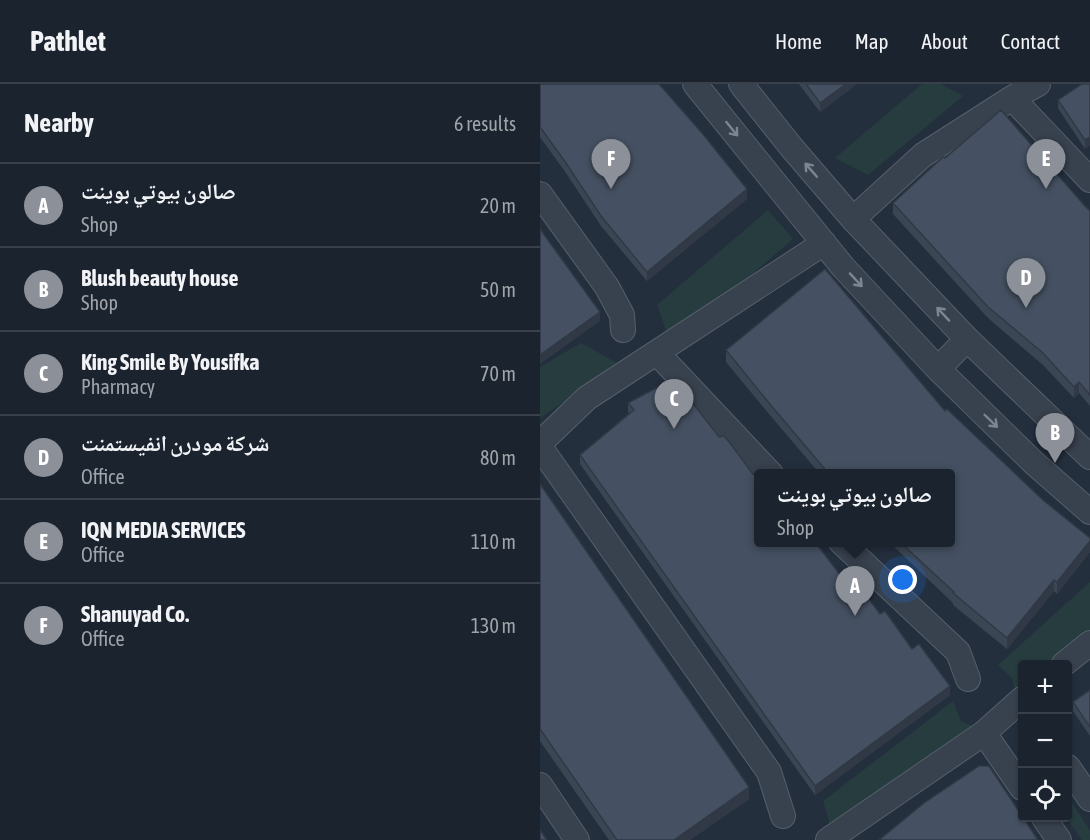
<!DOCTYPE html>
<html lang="en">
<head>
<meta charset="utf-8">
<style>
	body { margin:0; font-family:"Asap Condensed","Noto Naskh Arabic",sans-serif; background:#282f3a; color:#f1f3f6 }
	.controls { position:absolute; right:18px; bottom:18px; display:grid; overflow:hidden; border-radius:6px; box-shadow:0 2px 4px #0004 }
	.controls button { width:54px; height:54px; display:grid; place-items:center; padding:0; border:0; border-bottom:2px solid #39404a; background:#1b232e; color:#f1f3f6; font:30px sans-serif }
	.you { position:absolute; left:363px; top:496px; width:21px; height:21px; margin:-15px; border:4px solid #fff; border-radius:50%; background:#1a73e8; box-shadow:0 0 0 9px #1a73e833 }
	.badge { display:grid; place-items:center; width:39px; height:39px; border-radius:50%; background:#8c9099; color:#fff; font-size:20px; font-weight:700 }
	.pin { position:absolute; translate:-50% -50px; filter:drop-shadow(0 2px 3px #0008) }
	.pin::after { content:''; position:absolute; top:32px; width:21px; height:18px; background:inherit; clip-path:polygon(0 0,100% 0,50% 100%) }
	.popup { position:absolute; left:214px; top:385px; width:201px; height:78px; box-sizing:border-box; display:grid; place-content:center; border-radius:6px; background:#1b232e; filter:drop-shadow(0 2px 4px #0005); font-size:20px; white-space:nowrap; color:#a0a4aa }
	.popup b { font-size:22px; color:#f1f3f6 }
	.popup::after { content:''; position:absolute; left:50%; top:100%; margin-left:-12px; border:12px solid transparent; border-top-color:#1b232e }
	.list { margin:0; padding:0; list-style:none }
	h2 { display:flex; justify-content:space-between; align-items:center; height:78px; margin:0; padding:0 24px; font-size:26px }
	h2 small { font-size:20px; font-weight:400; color:#a0a4aa }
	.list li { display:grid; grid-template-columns:39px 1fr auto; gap:18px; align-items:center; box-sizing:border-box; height:84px; padding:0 24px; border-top:2px solid #39404a }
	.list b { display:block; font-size:22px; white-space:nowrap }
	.list p { margin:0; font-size:20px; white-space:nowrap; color:#a0a4aa }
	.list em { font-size:20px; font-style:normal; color:#a0a4aa }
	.icon { flex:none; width:33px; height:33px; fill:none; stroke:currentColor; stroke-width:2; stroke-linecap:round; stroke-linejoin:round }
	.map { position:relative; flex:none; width:550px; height:756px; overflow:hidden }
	header { display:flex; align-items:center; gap:36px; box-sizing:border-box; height:84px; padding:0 30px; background:#1b232e; border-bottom:2px solid #39404a }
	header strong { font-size:28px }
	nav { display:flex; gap:33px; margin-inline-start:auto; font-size:21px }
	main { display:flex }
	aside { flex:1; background:#1b232e }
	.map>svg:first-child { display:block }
	.green { fill:#263c3f }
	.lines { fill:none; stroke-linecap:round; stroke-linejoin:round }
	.minor-casing { stroke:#565f6c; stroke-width:26 }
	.minor { stroke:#38414e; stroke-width:24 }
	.wall { fill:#3b4654 }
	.shaded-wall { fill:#303945 }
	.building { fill:#455162; stroke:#303945; stroke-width:1.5 }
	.oneway { stroke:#7c8592 }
</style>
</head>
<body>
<header>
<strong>Pathlet</strong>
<nav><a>Home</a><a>Map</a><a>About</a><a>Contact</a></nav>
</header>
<main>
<aside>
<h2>Nearby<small>6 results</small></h2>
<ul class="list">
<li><span class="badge">A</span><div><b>صالون بيوتي بوينت</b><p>Shop</p></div><em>20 m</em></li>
<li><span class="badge">B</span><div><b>Blush beauty house</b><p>Shop</p></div><em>50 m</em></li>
<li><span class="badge">C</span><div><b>King Smile By Yousifka</b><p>Pharmacy</p></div><em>70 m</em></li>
<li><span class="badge">D</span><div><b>شركة مودرن انفيستمنت</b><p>Office</p></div><em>80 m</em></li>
<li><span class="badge">E</span><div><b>IQN MEDIA SERVICES</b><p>Office</p></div><em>110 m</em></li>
<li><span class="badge">F</span><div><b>Shanuyad Co.</b><p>Office</p></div><em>130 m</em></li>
</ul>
</aside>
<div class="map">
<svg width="550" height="756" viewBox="0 0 550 756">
	<rect width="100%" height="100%" fill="#242f3e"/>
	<path class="green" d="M 382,0 L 401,0 L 423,12 L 328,91 L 295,74 Z
		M 228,126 L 253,155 L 131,260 L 117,221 Z
		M 41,259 L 79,280 L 0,334 L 0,283 Z
		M 550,498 L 550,551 L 516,580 L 482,580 L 482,610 L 477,614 L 472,594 L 458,581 Z
		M 413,617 L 421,637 L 441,646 L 293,750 L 283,717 Z
		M 528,713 L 550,746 L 550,756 L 542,756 L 526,734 L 528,734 Z"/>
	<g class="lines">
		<g class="minor-casing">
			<path id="minor" d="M 155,0 L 303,183 L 398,285 L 494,379 L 550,428
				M 201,0 L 252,64 L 313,135 L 427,255 L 550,373
				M 472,14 L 550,96
				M 0,110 L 67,203 L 82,231 L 83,246
				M 313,135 L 383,71 L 472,14 L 498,0
				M 117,269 L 231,390
				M 398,285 L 427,255
				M 0,359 L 47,314 L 284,159
				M 0,363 L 229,688 L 243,732
				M 301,458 L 418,568 L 428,595
				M 524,580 L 550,559
				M 444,649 L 482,704
				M 528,683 L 550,715
				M 0,701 L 37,756
				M 504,734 L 519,756
				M 288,756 L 444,649 L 482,615"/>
		</g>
		<use href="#minor" class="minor"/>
	</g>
	<path class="wall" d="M 0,0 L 207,115 L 107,197 L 61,142 L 26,89 L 0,53 Z
		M 259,0 L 317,0 L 280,28 Z
		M 550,0 L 545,65 L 518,24 L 518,16 Z
		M 405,74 L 545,122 L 550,127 L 550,322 L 539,309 L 534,314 L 503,281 L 448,234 L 353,130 L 353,119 Z
		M 186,266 L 405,327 L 503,416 L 550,454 L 550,468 L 517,510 L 514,507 L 467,565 L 413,521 L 413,519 L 350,459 L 411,459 L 411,390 L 280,390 L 229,330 L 186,278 Z
		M 88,319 L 219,459 L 307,500 L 340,530 L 372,565 L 410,611 L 275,711 L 40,380 L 40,371 L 89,329 L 88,328 Z
		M 0,400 L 209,715 L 150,756 L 69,756 L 0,657 Z
		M 550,606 L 550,652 L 533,627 L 533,618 Z"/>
	<path class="shaded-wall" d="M 306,0 L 317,0 L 280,28 L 280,19 Z
		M 550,53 L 550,62 L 545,65 L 545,56 Z
		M 207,105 L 207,115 L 107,197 L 107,188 Z
		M 60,228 L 60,237 L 0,280 L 0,271 Z
		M 539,298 L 539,309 L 534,314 L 534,303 Z
		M 550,457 L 550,468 L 517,510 L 517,498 Z
		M 514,496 L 514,507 L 467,565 L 467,554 Z
		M 410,602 L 410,611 L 275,711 L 275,702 Z
		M 209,703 L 209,715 L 150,756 L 134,756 Z"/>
	<path class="building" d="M 0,0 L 119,0 L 162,49 L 207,105 L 107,188 L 61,132 L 26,79 L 0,43 Z
		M 266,0 L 306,0 L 280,19 Z
		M 542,0 L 550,0 L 550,53 L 545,56 L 518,16 Z
		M 461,26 L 545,122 L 550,127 L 550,311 L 539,298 L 534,303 L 503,269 L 448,223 L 353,119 L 403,73 L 405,74 Z
		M 0,145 L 60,228 L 0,271 Z
		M 285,185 L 405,327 L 407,325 L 503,416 L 550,454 L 550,457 L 517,498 L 514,496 L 467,554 L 413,509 L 414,508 L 361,459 L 411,459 L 411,390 L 289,390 L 229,319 L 186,266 Z
		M 131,296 L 148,313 L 179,353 L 184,352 L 190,359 L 213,390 L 216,389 L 219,394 L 219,459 L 276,459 L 307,500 L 314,494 L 340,530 L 345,527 L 372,565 L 379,560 L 410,602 L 275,702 L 40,371 L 94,326 L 88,319 Z
		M 0,400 L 209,703 L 134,756 L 77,756 L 0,645 Z
		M 550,606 L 550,643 L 533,618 Z
		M 439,682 L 449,682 L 498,756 L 339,756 L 384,719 Z
		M 0,746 L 7,756 L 0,756 Z"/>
	<defs><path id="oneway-shaft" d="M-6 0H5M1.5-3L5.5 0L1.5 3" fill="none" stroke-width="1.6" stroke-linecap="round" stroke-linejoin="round" transform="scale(1.5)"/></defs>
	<g class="oneway">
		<use href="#oneway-shaft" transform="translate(192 45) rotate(51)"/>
		<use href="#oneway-shaft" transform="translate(271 86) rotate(-131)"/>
		<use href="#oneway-shaft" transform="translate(316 196) rotate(47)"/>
		<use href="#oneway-shaft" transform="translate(403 230) rotate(-133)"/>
		<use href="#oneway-shaft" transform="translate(451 337) rotate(44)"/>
	</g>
</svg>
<div class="controls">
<button>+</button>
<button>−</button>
<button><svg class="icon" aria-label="locate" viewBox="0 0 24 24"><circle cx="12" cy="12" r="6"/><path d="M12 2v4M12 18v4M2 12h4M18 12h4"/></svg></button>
</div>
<div class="you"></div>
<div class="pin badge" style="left:315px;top:532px">A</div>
<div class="popup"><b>صالون بيوتي بوينت</b>Shop</div>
<div class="pin badge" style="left:515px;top:379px">B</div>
<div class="pin badge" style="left:134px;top:345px">C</div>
<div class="pin badge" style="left:486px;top:224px">D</div>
<div class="pin badge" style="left:506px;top:105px">E</div>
<div class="pin badge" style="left:71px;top:105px">F</div>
</div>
</main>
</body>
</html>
